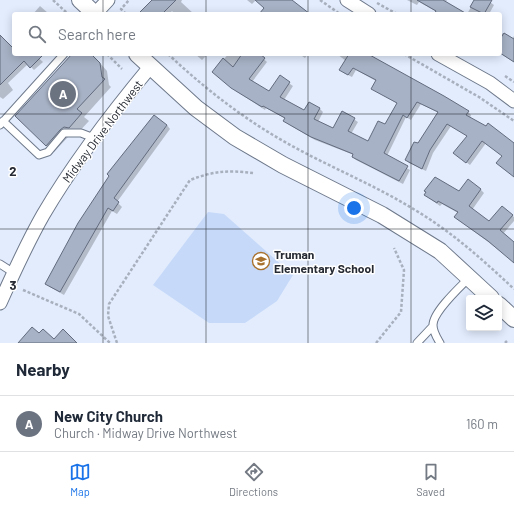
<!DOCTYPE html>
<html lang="en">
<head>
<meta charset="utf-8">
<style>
	body { margin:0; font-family:Barlow,sans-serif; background:#f6f6f7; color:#1f2937 }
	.controls { position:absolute; right:12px; bottom:12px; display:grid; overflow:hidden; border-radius:4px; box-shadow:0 2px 10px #0003 }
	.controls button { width:36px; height:36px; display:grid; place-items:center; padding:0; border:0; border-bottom:1px solid #e0e1e3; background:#fff; color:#1f2937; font:20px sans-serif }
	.you { position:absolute; left:354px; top:208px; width:14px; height:14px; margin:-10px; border:3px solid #fff; border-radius:50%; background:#1a73e8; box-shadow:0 0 0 6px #1a73e833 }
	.badge { display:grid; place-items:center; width:26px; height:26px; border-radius:50%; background:#1a73e8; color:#fff; font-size:13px; font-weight:700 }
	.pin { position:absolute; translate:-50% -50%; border:2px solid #fff; box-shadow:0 1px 4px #0006 }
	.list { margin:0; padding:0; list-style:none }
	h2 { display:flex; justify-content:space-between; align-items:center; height:52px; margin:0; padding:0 16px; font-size:17px }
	h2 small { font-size:13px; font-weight:400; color:#747a83 }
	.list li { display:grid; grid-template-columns:26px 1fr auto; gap:12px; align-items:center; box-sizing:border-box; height:56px; padding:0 16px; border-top:1px solid #e0e1e3 }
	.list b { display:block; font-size:15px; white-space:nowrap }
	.list p { margin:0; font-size:13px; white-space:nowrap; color:#747a83 }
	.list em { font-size:13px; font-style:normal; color:#747a83 }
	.icon { flex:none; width:22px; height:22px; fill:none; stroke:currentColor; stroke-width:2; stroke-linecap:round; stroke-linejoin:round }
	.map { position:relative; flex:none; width:514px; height:343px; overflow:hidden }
	.search { position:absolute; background:#fff; box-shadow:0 2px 10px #0003; left:12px; right:12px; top:12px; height:44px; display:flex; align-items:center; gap:10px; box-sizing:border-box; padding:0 14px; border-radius:4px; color:#747a83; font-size:15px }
	.sheet { height:108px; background:#fff }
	nav { display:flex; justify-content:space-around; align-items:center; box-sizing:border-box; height:56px; border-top:1px solid #e0e1e3; background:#fff; font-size:11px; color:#747a83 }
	nav a { display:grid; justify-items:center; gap:2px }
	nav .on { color:#1a73e8 }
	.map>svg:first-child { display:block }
	.green { fill:#c6d9f9 }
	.shadow { fill:#0003 }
	.building { fill:#a7b2c6; stroke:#626c7e }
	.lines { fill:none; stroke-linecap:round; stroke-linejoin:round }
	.service-casing { stroke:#6d788a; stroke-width:9 }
	.minor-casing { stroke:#6d788a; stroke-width:15 }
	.tertiary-casing { stroke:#6d788a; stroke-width:18 }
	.path { stroke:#a8b0be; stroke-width:2.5; stroke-dasharray:3 2; stroke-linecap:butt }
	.service { stroke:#fff; stroke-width:7 }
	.minor { stroke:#fff; stroke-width:13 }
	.tertiary { stroke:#fff; stroke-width:16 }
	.grid { fill:none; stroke:#262a32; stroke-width:1; stroke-opacity:0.55 }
	.labels { text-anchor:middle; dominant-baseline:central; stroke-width:3; stroke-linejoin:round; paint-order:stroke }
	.street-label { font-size:12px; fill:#262a32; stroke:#fff }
	.poi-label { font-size:12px; font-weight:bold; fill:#262a32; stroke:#fff; text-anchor:start }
	.grid-label { font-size:13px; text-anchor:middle; font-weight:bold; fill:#262a32; stroke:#fff; stroke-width:3; stroke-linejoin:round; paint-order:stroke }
</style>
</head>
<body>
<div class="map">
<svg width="514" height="343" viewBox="0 0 514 343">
	<rect width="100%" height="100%" fill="#e2ecfd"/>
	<path class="green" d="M 208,212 L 224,214 L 293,275 L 277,301 L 245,323 L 209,323 L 153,285 Z"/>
	<path class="shadow" d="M 153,0 L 182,0 L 181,2 L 194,14 L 175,14 L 172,11 L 169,14 L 149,14 Z
		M 247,0 L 256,0 L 252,4 Z
		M 407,0 L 447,0 L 445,3 L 465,14 L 436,14 L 437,12 L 419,2 L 417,5 Z
		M 475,0 L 487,0 L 494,5 L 489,14 L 467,14 Z
		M 40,6 L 49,14 L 33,14 Z
		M 500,32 L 512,39 L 514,36 L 514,62 L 500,53 Z
		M 0,46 L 14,50 L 14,54 L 34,54 L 43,62 L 34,70 L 28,64 L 8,83 L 13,90 L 3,99 L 0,97 Z
		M 73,54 L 100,63 L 107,71 L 109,85 L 111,87 L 84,117 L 89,121 L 76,135 L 72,134 L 68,137 L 54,152 L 23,123 Z
		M 195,54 L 208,54 L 202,60 Z
		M 228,54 L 258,54 L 267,62 L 252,82 L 269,93 L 280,77 L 293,86 L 284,100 L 305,111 L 309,103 L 320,109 L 323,112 L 318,122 L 334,129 L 343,112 L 358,122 L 351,134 L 369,142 L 385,125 L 398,104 L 372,88 L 376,81 L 356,70 L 352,77 L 344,73 L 346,61 L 337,54 L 366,54 L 468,112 L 471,115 L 470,118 L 514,145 L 514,177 L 503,156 L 486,143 L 470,165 L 458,156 L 467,136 L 451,126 L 433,153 L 426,171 L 409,163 L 406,160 L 439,113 L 421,104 L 411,120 L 406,117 L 387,156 L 410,170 L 403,184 L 356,160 L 353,157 L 354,155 L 315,140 L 288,124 L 284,121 L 286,119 L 266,108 L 265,110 L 236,91 L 214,72 Z
		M 299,54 L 308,54 L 305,58 Z
		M 167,125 L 170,129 L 117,202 L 122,207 L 117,214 L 112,211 L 64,295 L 50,287 L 46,284 Z
		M 480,189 L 484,193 L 472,210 L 489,222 L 502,207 L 514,217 L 514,221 L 503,234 L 500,251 L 459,220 L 458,213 L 442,204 L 440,206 L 425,195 Z"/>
	<path class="building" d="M 152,0 L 176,0 L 162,14 L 138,14 Z
		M 255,0 L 292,0 L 310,14 L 259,14 L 264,8 Z
		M 417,0 L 443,0 L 467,14 L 434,14 L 436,11 Z
		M 474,0 L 492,0 L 484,14 L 470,7 Z
		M 504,33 L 514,39 L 514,62 L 500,53 L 500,39 Z
		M 0,35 L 14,49 L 14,54 L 44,54 L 30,68 L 24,61 L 0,85 Z
		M 72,54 L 91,54 L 100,63 L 102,77 L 105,79 L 77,109 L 82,113 L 69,128 L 64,127 L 60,130 L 46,146 L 15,116 Z
		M 242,54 L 260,54 L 265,58 L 249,79 L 269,91 L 280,75 L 290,82 L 280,97 L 304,110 L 309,102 L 320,108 L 314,119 L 333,128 L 342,111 L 355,118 L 348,131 L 368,141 L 378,121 L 385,124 L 397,103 L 371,89 L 376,80 L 353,68 L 348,75 L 339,70 L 349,54 L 368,54 L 444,96 L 469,111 L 466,115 L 486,126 L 488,123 L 514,143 L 514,177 L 496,163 L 502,156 L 482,141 L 466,163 L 453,153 L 467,136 L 447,124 L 430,150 L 422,169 L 405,160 L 414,142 L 418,143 L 438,112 L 417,102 L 407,118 L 403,115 L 384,153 L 408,166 L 399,181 L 352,157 L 353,154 L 311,137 L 283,121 L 285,118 L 263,106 L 262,107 L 231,88 L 212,72 L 223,58 L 233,67 Z
		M 154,115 L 167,125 L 114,198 L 119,202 L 113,211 L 108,208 L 60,292 L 45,284 L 78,223 L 109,176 L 107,174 Z
		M 435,177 L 459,191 L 468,179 L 481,189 L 469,206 L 489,221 L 502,206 L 513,215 L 500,230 L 514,242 L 514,263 L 488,241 L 454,217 L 458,212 L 438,201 L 437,203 L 424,195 L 426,192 L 424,191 Z
		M 32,327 L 39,333 L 43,329 L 54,339 L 63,329 L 77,343 L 18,343 Z"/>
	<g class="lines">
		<g class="service-casing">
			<path id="service" d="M 3,121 L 39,155 L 48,152 L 64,133 L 81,133 L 94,138
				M 0,125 L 64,54
				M 0,264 L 14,273
				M 417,343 L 433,326
				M 440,343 C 437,338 433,332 433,325 C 433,312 459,288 469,278"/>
		</g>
		<g class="minor-casing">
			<path id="minor" d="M 347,0 L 369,14
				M 95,14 L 108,0
				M 438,54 L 490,83 L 514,101
				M 0,303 C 13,274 27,243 43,215 C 74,162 111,114 150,67"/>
		</g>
		<g class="tertiary-casing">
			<path id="tertiary" d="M 80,0 L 95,14
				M 137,54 L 196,108 L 235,137 L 283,165 L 382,215 L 440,251 L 491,298
				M 499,305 L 514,319"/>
		</g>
		<path class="path" d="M 53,0 L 68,14
			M 320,0 L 340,14
			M 377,3 L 397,14
			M 126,14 L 121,9 L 129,0
			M 107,54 L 122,69
			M 168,54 C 201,85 235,112 273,135 C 319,163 370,182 415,210 C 452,232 483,260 514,289
			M 404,54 L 479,97 L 514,121
			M 505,76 L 514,82
			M 23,290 L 79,314 L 110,343
			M 117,343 L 108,316 L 109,304 L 190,180 C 214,171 227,170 253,173
			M 376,343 L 401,312 L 404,270 L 394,248
			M 505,343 L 507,341"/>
		<use href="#service" class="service"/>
		<use href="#minor" class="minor"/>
		<use href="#tertiary" class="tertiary"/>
	</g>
	<path class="grid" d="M 103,0 L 103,14M 206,0 L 206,14M 308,0 L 308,14M 411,0 L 411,14M 103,54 L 103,343M 206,54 L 206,343M 308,54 L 308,343M 411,54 L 411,343M 0,114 L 514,114M 0,229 L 514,229"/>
	<defs>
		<g id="school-ring" transform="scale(0.9)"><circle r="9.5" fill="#fff" stroke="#a8712d" stroke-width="1.5"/><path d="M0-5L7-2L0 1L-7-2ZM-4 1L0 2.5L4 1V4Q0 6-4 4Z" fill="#a8712d"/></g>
	</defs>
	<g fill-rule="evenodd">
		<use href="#school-ring" x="261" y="261"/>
	</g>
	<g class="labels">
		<g class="street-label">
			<text transform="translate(102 131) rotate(-53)">Midway Drive Northwest</text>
		</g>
		<g class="poi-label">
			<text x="274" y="254">Truman<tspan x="274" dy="14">Elementary School</tspan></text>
		</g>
	</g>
	<g class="grid-label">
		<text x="13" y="176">2</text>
		<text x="13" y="290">3</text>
	</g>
</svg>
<div class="controls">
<button><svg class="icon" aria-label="layers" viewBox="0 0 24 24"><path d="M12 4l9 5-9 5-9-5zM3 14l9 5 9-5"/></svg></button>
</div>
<div class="you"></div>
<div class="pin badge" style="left:63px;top:94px;background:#6b7280">A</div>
<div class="search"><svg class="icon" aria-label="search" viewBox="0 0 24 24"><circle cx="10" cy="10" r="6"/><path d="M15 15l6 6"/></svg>Search here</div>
</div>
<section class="sheet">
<h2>Nearby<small></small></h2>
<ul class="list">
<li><span class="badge" style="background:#6b7280">A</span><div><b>New City Church</b><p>Church · Midway Drive Northwest</p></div><em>160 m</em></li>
</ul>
</section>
<nav>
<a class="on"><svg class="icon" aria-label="map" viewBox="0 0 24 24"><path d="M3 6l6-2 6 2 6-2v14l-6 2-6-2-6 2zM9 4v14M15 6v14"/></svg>Map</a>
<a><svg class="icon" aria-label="directions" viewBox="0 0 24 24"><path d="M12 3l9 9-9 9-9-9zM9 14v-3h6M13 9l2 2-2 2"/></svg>Directions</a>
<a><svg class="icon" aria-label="saved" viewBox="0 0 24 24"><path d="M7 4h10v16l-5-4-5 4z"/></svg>Saved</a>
</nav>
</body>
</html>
